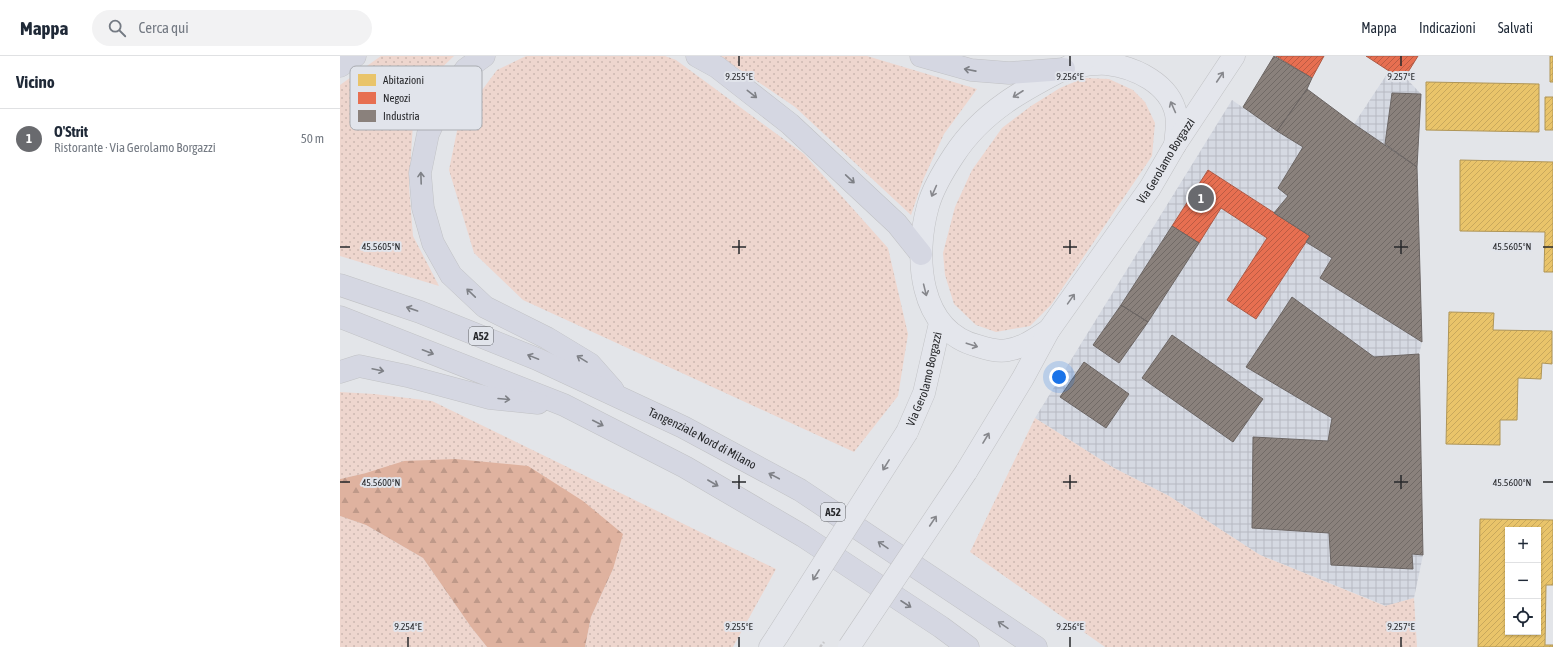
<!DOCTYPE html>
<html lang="it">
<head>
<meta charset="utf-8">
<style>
	body { margin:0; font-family:"Asap Condensed",sans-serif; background:#f2f2f3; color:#1f2937 }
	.controls { position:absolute; right:12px; bottom:12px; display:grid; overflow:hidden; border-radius:0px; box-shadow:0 1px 3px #0004 }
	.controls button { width:36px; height:36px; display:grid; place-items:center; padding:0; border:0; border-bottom:1px solid #e0e1e3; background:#fff; color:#1f2937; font:20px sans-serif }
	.you { position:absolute; left:719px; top:321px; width:14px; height:14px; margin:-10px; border:3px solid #fff; border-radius:50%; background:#1a73e8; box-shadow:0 0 0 6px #1a73e833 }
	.badge { display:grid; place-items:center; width:26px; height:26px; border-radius:50%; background:#696a6e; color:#fff; font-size:13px; font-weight:700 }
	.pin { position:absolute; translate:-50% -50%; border:2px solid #fff; box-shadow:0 1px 4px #0006 }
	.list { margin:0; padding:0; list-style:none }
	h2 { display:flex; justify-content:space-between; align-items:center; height:52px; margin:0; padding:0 16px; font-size:17px }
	h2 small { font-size:13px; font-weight:400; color:#747a83 }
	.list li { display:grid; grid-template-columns:26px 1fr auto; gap:12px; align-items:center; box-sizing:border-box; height:60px; padding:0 16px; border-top:1px solid #e0e1e3 }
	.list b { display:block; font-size:15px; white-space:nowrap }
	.list p { margin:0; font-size:13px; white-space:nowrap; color:#747a83 }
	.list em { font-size:13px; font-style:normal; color:#747a83 }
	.icon { flex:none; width:22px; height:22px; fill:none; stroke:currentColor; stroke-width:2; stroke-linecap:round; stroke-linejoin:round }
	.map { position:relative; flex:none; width:1213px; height:591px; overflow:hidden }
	header { display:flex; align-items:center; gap:24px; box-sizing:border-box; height:56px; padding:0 20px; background:#fff; border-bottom:1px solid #e0e1e3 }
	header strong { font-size:19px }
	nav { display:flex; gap:22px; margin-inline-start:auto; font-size:14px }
	.search { width:280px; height:36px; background:#f2f2f3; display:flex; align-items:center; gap:10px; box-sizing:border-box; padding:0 14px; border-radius:22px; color:#747a83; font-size:15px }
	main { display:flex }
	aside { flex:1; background:#fff }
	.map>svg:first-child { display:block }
	.industrial { fill:url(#industrial-grid) }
	.grass { fill:url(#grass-dots) }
	.forest { fill:url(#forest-firs) }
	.homes { fill:url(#homes-hatch); stroke:#af9557; fill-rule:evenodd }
	.shops { fill:url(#shops-hatch); stroke:#ad5a46 }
	.industry { fill:url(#industry-hatch); stroke:#6c6664 }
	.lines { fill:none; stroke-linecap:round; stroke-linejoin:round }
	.major-casing { stroke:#c1c2c5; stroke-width:23 }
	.highway-casing { stroke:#c1c2c5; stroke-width:23 }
	.major { stroke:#e4e6ec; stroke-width:22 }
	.highway { stroke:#d5d7e2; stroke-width:22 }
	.major-bridge-casing { stroke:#c1c2c5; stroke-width:23; stroke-linecap:butt }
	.path-bridge { stroke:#c6c6c8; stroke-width:2.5; stroke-dasharray:3 2; stroke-linecap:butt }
	.major-bridge { stroke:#e4e6ec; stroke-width:22 }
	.oneway { stroke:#7e8086 }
	.oneway2 { stroke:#86878c }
	.ticks { fill:none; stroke:#27282b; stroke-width:1.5 }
	.labels { text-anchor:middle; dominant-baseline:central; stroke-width:4; stroke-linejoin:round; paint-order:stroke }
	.shield { fill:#e1e4eb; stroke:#5f6065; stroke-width:1 }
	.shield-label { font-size:11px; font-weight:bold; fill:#27282b }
	.street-label { font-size:12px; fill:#27282b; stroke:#e1e4eb }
	.key { fill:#e1e4eb; stroke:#a9acb1; stroke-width:1 }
	.key-label { font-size:11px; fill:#27282b }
	.ticks-label { font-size:10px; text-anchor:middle; fill:#27282b; stroke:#e1e4eb; stroke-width:4; stroke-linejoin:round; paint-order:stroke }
</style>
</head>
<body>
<header>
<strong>Mappa</strong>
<div class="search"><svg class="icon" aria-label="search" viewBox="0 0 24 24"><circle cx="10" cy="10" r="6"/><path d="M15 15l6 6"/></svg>Cerca qui</div>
<nav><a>Mappa</a><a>Indicazioni</a><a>Salvati</a></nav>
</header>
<main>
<aside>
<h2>Vicino<small></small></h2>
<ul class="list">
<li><span class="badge">1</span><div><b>O'Strit</b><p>Ristorante · Via Gerolamo Borgazzi</p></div><em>50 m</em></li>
</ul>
</aside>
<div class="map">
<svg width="1213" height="591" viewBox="0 0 1213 591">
	<defs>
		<pattern id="industrial-grid" width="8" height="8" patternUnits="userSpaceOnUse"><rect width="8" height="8" fill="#d5d9e2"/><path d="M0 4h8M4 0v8" fill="none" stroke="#b7bac2"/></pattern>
		<pattern id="grass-dots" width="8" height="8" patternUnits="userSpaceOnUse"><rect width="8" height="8" fill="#eed6ce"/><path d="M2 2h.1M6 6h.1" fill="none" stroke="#ccb8b1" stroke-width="1.8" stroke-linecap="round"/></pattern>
		<pattern id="forest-firs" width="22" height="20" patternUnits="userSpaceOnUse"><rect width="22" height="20" fill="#dfb29f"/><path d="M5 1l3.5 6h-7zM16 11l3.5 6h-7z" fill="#bf9989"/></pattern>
		<pattern id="homes-hatch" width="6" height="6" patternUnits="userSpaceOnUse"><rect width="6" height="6" fill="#e9c46a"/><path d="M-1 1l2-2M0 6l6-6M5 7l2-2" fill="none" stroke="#c8a85c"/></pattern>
		<pattern id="shops-hatch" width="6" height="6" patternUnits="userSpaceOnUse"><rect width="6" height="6" fill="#e76f51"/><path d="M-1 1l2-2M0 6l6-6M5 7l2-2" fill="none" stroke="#bb5b43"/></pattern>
		<pattern id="industry-hatch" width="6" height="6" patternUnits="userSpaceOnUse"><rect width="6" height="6" fill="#8a817c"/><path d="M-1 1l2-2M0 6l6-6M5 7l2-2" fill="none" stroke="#716a66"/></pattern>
	</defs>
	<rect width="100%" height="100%" fill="#e3e5e9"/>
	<path class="industrial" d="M 1049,15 L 1065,21 L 1081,38 L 1077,111 L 1082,286 L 1079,299 L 1083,499 L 1074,542 L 1046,550 L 920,499 L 829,440 L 774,412 L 695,362 L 892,44 L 937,75 L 967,33 L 1014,68 Z"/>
	<path class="grass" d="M 41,0 L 114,0 L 93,20 L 73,67 L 69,131 L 73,180 L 99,230 L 0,200 L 0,29 Z
		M 186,0 L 325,0 L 336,4 L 464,98 L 548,192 L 568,278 L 558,340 L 514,396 L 183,244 L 134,197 L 109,114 L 119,65 L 157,14 Z
		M 380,0 L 527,0 L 637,33 L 604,78 L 583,124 L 571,159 L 455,51 Z
		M 744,22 L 769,23 L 793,34 L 805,46 L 815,67 L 812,100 L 711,249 L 690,270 L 656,276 L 636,269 L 614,248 L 605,219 L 603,197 L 615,151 L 632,114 L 662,72 L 691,50 L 720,32 Z
		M 0,336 L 34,338 L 92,345 L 436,513 L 393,591 L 245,591 L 251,561 L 273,513 L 26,417 L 0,423 Z
		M 695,362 L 774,412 L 829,440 L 920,499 L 1045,550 L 1074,542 L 1077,591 L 765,591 L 630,496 Z
		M 0,460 L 26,469 L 83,502 L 131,571 L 147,591 L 0,591 Z"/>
	<path class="forest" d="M 115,403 L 188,410 L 243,445 L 283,478 L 273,513 L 251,561 L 245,591 L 147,591 L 131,571 L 83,502 L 26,469 L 0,460 L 0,423 L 26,417 L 64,405 Z"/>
	<path class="homes" d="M 1210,0 L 1213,0 L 1213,26 L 1210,26 Z
		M 1086,26 L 1199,28 L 1199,76 L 1086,74 Z
		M 1205,41 L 1213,41 L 1213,74 L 1205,74 Z
		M 1120,104 L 1213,106 L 1213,216 L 1204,216 L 1205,176 L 1120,175 Z
		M 1109,256 L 1154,257 L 1153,274 L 1212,275 L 1212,308 L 1202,307 L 1201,323 L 1178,322 L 1177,364 L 1160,364 L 1160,389 L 1106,388 Z
		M 1140,463 L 1213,464 L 1213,529 L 1206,529 L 1205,589 L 1213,589 L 1213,591 L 1138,591 ZM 1168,474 L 1198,474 L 1198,576 L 1168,576 Z"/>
	<path class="shops" d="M 936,0 L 984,0 L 972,22 Z
		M 1026,0 L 1078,0 L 1065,21 L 1049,15 Z
		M 868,114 L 970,180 L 916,263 L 887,244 L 927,182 L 881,152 L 859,187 L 832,170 Z"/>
	<path class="industry" d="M 934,0 L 972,22 L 967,33 L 937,75 L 903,51 Z
		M 967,33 L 1014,68 L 1077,111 L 1082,286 L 980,222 L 992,202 L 966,186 L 970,180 L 934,157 L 948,140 L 938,132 L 963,91 L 937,75 Z
		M 1052,37 L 1081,38 L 1077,111 L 1045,88 Z
		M 832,170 L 859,187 L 808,266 L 781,249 Z
		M 952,241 L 1034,301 L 1079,298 L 1083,499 L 1072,498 L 1073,513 L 991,509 L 989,477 L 912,472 L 913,381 L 988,385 L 992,362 L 906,311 Z
		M 781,249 L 808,266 L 779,307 L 753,289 Z
		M 832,279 L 923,343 L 893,386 L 802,322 Z
		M 744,306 L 789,338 L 766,372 L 720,341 Z"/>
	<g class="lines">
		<g class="major-casing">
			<g id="major">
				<path d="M 733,11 C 745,9 755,7 767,8 C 795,11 830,28 836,58 C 838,68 836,79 835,89"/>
				<path d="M 709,274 C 696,282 683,292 668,294 C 659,296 647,293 638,290 C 578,275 574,200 588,150 C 593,132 604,114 614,99 C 647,48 698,27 749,0"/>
				<path id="s1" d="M 567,376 L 584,337 L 600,267"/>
				<path id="s2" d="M 626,416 L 683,322 L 709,274 L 810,132 L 835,89 L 894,0"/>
				<path d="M 430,591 L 438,579"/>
			</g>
		</g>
		<g class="highway-casing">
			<g id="highway">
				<path d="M 144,0 L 126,13 L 103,45 L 88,78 L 80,117 L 83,152 L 93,187 L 111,219 L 145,251 L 207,282 L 250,308 L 273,334"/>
				<path d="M 357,0 L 377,11 L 450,68 L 557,168 L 581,198"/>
				<path d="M 581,0 L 631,14 L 669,17 L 724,13"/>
				<path d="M 0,10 L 15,0"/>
				<path id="s3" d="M 0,229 L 80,256 L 197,303 L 343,371 L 460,434 L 696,591"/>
				<path d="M 0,261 L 224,349 L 345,411 L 463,480 L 601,571 L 628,591"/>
				<path d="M 0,316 L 19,310 L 67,320 L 149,342 L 198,347"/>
			</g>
		</g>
		<use href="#major" class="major"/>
		<use href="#highway" class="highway"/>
		<g class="major-bridge-casing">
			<path id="major-bridge" d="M 438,579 L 567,376
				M 509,591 L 626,416"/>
		</g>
		<path class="path-bridge" d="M 480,591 L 484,586"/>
		<use href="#major-bridge" class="major-bridge"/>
	</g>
	<defs><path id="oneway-shaft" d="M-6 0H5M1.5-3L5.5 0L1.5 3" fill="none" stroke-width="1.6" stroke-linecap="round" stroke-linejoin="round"/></defs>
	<g class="oneway">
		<use href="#oneway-shaft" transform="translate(630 14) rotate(-169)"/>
		<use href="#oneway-shaft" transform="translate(412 38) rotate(38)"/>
		<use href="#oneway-shaft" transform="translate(81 122) rotate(-92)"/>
		<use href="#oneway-shaft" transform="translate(510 123) rotate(43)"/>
		<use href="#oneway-shaft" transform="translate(131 237) rotate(-136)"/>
		<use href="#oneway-shaft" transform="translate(72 253) rotate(-161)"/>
		<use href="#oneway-shaft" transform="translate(88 296) rotate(21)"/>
		<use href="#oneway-shaft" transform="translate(193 301) rotate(-158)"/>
		<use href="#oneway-shaft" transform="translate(242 303) rotate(-148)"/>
		<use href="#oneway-shaft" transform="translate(38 314) rotate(12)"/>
		<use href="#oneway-shaft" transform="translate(164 343) rotate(5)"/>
		<use href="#oneway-shaft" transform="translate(258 367) rotate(27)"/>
		<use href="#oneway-shaft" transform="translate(434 420) rotate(-152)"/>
		<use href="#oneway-shaft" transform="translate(373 427) rotate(30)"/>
		<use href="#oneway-shaft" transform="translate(543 489) rotate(-146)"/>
		<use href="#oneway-shaft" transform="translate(566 548) rotate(33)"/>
		<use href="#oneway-shaft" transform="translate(663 569) rotate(-146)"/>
	</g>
	<g class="oneway2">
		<use href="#oneway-shaft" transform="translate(880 21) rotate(-56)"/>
		<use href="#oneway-shaft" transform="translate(678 38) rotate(147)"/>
		<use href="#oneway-shaft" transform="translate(833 51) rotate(-114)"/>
		<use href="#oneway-shaft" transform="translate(594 135) rotate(114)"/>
		<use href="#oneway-shaft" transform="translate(585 234) rotate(76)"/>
		<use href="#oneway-shaft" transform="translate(731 243) rotate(-55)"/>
		<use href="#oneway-shaft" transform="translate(632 289) rotate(18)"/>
		<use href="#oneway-shaft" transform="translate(646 382) rotate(-59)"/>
		<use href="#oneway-shaft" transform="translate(546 409) rotate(122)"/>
		<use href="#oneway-shaft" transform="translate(593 465) rotate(-56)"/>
		<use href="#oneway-shaft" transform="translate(476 519) rotate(122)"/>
	</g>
	<path class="ticks" d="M 399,0 L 399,10M 730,0 L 730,10M 1061,0 L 1061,10M 399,184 L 399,198M 730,184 L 730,198M 1061,184 L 1061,198M 0,191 L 10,191M 392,191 L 406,191M 723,191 L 737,191M 1054,191 L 1068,191M 1203,191 L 1213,191M 399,419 L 399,433M 730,419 L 730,433M 1061,419 L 1061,433M 0,426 L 10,426M 392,426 L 406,426M 723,426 L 737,426M 1054,426 L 1068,426M 1203,426 L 1213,426M 68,581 L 68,591M 399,581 L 399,591M 730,581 L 730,591M 1061,581 L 1061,591"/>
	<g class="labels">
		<g class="shield">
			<rect x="129" y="271" width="24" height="18" rx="3"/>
			<rect x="481" y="447" width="24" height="18" rx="3"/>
		</g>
		<g class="shield-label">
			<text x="141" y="280">A52</text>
			<text x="493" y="456">A52</text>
		</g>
		<g class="street-label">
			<text stroke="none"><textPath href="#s2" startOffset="370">Via Gerolamo Borgazzi</textPath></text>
			<text stroke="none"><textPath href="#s1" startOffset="56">Via Gerolamo Borgazzi</textPath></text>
			<text stroke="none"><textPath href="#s3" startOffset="394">Tangenziale Nord di Milano</textPath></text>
		</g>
	</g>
	<rect x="10" y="10" width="132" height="64" rx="6" class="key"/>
	<rect x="18" y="18" width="18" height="12" fill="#e9c46a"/>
	<rect x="18" y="36" width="18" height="12" fill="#e76f51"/>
	<rect x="18" y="54" width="18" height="12" fill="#8a817c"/>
	<g class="key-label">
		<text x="43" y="28">Abitazioni</text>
		<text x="43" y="46">Negozi</text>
		<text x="43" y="64">Industria</text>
	</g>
	<g class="ticks-label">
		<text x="399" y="24">9.255°E</text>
		<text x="730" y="24">9.256°E</text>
		<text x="1061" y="24">9.257°E</text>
		<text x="41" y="194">45.5605°N</text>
		<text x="1172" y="194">45.5605°N</text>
		<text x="41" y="430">45.5600°N</text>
		<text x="1172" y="430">45.5600°N</text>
		<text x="68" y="574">9.254°E</text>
		<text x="399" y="574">9.255°E</text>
		<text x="730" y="574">9.256°E</text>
		<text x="1061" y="574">9.257°E</text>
	</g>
</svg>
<div class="controls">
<button>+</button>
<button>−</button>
<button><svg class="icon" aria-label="locate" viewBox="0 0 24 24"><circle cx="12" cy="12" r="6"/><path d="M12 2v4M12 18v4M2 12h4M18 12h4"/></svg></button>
</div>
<div class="you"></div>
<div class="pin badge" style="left:861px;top:142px">1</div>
</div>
</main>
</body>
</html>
